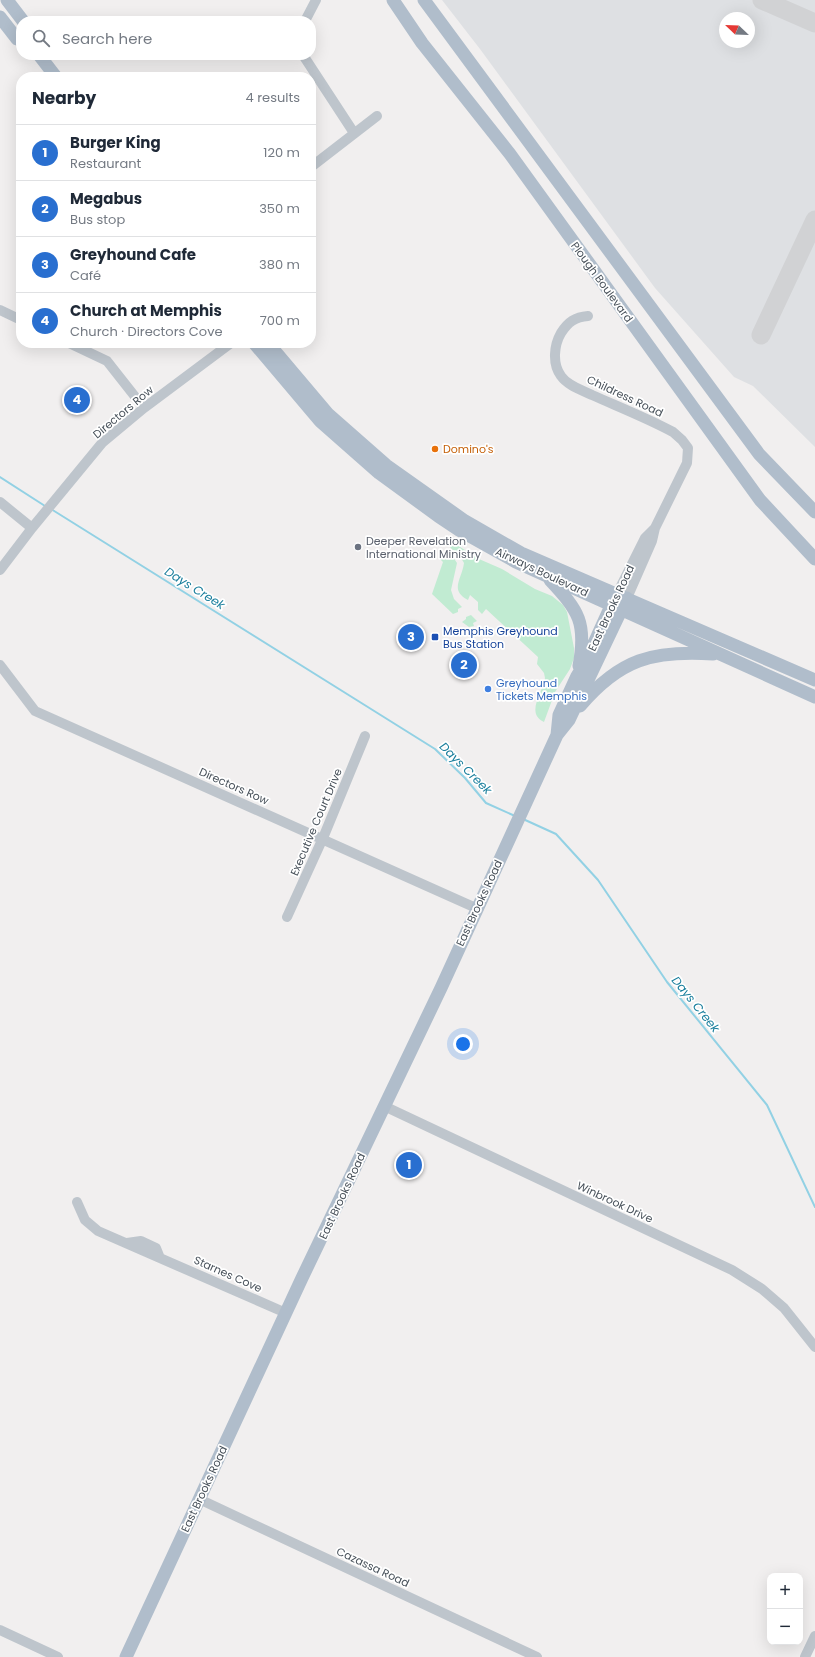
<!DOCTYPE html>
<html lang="en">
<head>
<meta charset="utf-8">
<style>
	body { margin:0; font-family:Poppins,sans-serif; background:#f6f6f7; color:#1f2937 }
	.controls { position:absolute; right:12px; bottom:12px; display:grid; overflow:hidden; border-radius:8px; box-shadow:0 4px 16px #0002 }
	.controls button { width:36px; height:36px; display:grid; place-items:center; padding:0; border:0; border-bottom:1px solid #e0e1e3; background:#fff; color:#1f2937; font:20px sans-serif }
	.compass { position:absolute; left:719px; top:12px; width:36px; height:36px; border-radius:50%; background:#fff; box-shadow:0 4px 16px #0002; rotate:293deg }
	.you { position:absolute; left:463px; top:1044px; width:14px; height:14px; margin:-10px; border:3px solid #fff; border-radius:50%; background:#1a73e8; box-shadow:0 0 0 6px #1a73e833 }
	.badge { display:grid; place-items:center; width:26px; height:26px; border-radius:50%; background:#296fd0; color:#fff; font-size:13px; font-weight:700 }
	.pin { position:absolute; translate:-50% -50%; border:2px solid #fff; box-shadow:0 1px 4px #0006 }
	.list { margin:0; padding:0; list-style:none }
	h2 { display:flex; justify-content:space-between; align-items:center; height:52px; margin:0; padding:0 16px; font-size:17px }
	h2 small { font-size:13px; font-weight:400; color:#747a83 }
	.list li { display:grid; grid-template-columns:26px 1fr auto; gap:12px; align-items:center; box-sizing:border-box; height:56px; padding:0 16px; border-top:1px solid #e0e1e3 }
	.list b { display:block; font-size:15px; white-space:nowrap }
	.list p { margin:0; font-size:13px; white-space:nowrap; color:#747a83 }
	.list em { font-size:13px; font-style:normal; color:#747a83 }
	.icon { flex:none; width:22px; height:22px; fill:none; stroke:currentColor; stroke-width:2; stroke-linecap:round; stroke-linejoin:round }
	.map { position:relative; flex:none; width:815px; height:1657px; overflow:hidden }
	.search { position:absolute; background:#fff; box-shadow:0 4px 16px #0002; left:16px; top:16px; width:300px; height:44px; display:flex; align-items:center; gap:10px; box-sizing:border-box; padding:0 14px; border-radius:16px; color:#747a83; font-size:15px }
	.panel { position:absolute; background:#fff; box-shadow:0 4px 16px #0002; left:16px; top:72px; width:300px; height:276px; border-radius:16px }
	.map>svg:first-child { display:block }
	.airport { fill:#dee0e3; fill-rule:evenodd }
	.green { fill:#c1ebd2 }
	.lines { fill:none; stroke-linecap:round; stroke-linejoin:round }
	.stream { stroke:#92d1e4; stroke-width:2 }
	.taxiway { stroke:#d1d2d4; stroke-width:19 }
	.minor { stroke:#bec5cc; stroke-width:10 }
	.major { stroke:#b0bdcb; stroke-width:13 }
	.food-dot { fill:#e8710a; stroke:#fff; stroke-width:1.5 }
	.worship-dot { fill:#6b7280; stroke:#fff; stroke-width:1.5 }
	.transit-dot { fill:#1a4fb4; stroke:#fff; stroke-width:1.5 }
	.shop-dot { fill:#3f7fe0; stroke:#fff; stroke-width:1.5 }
	.labels { text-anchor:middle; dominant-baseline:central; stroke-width:3.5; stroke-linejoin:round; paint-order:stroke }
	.street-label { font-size:11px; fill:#48515a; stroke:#fff }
	.food-label { font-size:11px; fill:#c56008; stroke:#fff; text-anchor:start }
	.worship-label { font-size:11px; fill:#5b616d; stroke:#fff; text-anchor:start }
	.transit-label { font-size:11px; fill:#164399; stroke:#fff; text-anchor:start }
	.shop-label { font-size:11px; fill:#366cbe; stroke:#fff; text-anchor:start }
	.water-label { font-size:12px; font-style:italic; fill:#197e9c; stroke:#fff }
</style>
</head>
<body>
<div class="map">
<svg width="815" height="1657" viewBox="0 0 815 1657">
	<rect width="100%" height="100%" fill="#f1efef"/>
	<path class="airport" d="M 442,0 L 815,0 L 815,447 L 753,386 L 734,377 L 655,288 L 480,49 ZM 725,18 L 749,18 L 749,42 L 725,42 Z"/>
	<path class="green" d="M 454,543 L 479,559 L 502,569 L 535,589 L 552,596 L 563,605 L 567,612 L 574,648 L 574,658 L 570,669 L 555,692 L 544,722 C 525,713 543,692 545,678 L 544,673 L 537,664 L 538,657 L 486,609 L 482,614 L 478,610 L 478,602 L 470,595 L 468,600 C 449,590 462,579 464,563 L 458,553 L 450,548 Z
		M 447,555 L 453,557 L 457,563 L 451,590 L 454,599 L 462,607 L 458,609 L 458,612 L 453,614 L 432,594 L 443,562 L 440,559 Z
		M 471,615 L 477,621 L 473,623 L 474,626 L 469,627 L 462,622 L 466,619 L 466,617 Z"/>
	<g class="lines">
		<path class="stream" d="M 0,477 L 45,506
			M 51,509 L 435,749 L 465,778 L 486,803 L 515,816
			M 523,819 L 556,834 L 598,880 L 667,982 L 767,1105 L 815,1207"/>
		<path class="taxiway" d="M 762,0 L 815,23
			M 761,335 L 815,220"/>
		<path class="minor" d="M 305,21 L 316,0
			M 303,55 L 354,133
			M 311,167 L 377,116
			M 0,310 L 21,320
			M 588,316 C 575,317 568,322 561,333 C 554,345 552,364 561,376 C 568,386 582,390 592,395 C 619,407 647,418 673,432 L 682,440 L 688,448 L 687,463 L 655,528 L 645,538 L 617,594
			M 69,343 L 107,361 L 144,408
			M 0,502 L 32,528
			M 0,570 L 32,528 L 102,443 L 144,408 L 231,343
			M 627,598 L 652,541 L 655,528
			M 0,665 L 35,711 L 476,908
			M 287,917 L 323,838 L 365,736
			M 384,1106 L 732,1270 L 762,1289 L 784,1308 L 815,1347
			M 77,1202 L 85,1220 L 98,1231 L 286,1313
			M 127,1243 L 141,1241 L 156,1248 L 160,1258
			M 199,1499 L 537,1657
			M 0,1630 L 58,1657
			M 805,1657 L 815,1636"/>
		<path class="major" d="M 7,0 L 23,21
			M 393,0 L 422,43 L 510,154 L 760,500 L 815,559
			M 424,0 L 759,454 L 815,512
			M 0,17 L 17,39 L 21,40
			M 39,55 L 56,77
			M 254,343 L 320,421 L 379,473 L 438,516 L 459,530 L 516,562 L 815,697
			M 268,343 L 328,414 L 386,465 L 465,521 L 521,553 L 815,680
			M 550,580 C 579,611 587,623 579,666
			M 580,706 C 620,659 653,650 713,654
			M 557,735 L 559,715 L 577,676 L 586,661 L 615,597
			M 126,1657 L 302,1278 L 441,988 L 557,735 L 569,720 L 627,598"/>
	</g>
	<circle class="food-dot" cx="435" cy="449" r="4"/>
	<circle class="worship-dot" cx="358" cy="547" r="4"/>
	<rect class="transit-dot" x="431" y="633" width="8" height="8" rx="2"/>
	<circle class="shop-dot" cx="488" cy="689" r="4"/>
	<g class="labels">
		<g class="street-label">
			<text transform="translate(602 282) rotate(54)">Plough Boulevard</text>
			<text transform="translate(625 396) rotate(25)">Childress Road</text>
			<text transform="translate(123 412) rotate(-40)">Directors Row</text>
			<text transform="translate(542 572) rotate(25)">Airways Boulevard</text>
			<text transform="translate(611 608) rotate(-65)">East Brooks Road</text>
			<text transform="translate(234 786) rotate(24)">Directors Row</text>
			<text transform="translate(316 822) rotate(-67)">Executive Court Drive</text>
			<text transform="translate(479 903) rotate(-65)">East Brooks Road</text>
			<text transform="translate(342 1196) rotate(-65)">East Brooks Road</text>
			<text transform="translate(615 1202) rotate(25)">Winbrook Drive</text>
			<text transform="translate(228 1274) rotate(24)">Starnes Cove</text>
			<text transform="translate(204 1489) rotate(-65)">East Brooks Road</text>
			<text transform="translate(373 1567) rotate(25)">Cazassa Road</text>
		</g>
		<g class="food-label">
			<text x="443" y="449">Domino's</text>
		</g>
		<g class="worship-label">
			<text x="366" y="541">Deeper Revelation<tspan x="366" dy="13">International Ministry</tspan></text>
		</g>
		<g class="transit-label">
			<text x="443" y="631">Memphis Greyhound<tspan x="443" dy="13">Bus Station</tspan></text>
		</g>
		<g class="shop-label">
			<text x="496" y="683">Greyhound<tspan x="496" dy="13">Tickets Memphis</tspan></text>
		</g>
		<g class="water-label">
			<text transform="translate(195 588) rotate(32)">Days Creek</text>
			<text transform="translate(466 768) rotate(45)">Days Creek</text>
			<text transform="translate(696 1004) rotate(51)">Days Creek</text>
		</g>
	</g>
</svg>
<div class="controls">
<button>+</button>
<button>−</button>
</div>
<svg class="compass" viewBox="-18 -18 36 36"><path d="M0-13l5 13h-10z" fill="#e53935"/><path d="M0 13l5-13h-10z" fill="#747a83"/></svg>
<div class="you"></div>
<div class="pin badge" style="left:409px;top:1165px">1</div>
<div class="pin badge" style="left:464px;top:665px">2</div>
<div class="pin badge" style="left:411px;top:637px">3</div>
<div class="pin badge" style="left:77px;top:400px">4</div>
<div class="search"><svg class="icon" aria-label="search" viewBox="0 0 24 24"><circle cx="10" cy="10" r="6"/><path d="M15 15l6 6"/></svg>Search here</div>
<section class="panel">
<h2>Nearby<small>4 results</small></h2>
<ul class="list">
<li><span class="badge">1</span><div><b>Burger King</b><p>Restaurant</p></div><em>120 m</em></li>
<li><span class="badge">2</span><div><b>Megabus</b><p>Bus stop</p></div><em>350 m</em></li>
<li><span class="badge">3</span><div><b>Greyhound Cafe</b><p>Café</p></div><em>380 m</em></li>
<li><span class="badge">4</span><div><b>Church at Memphis</b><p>Church · Directors Cove</p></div><em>700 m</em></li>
</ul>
</section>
</div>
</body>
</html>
